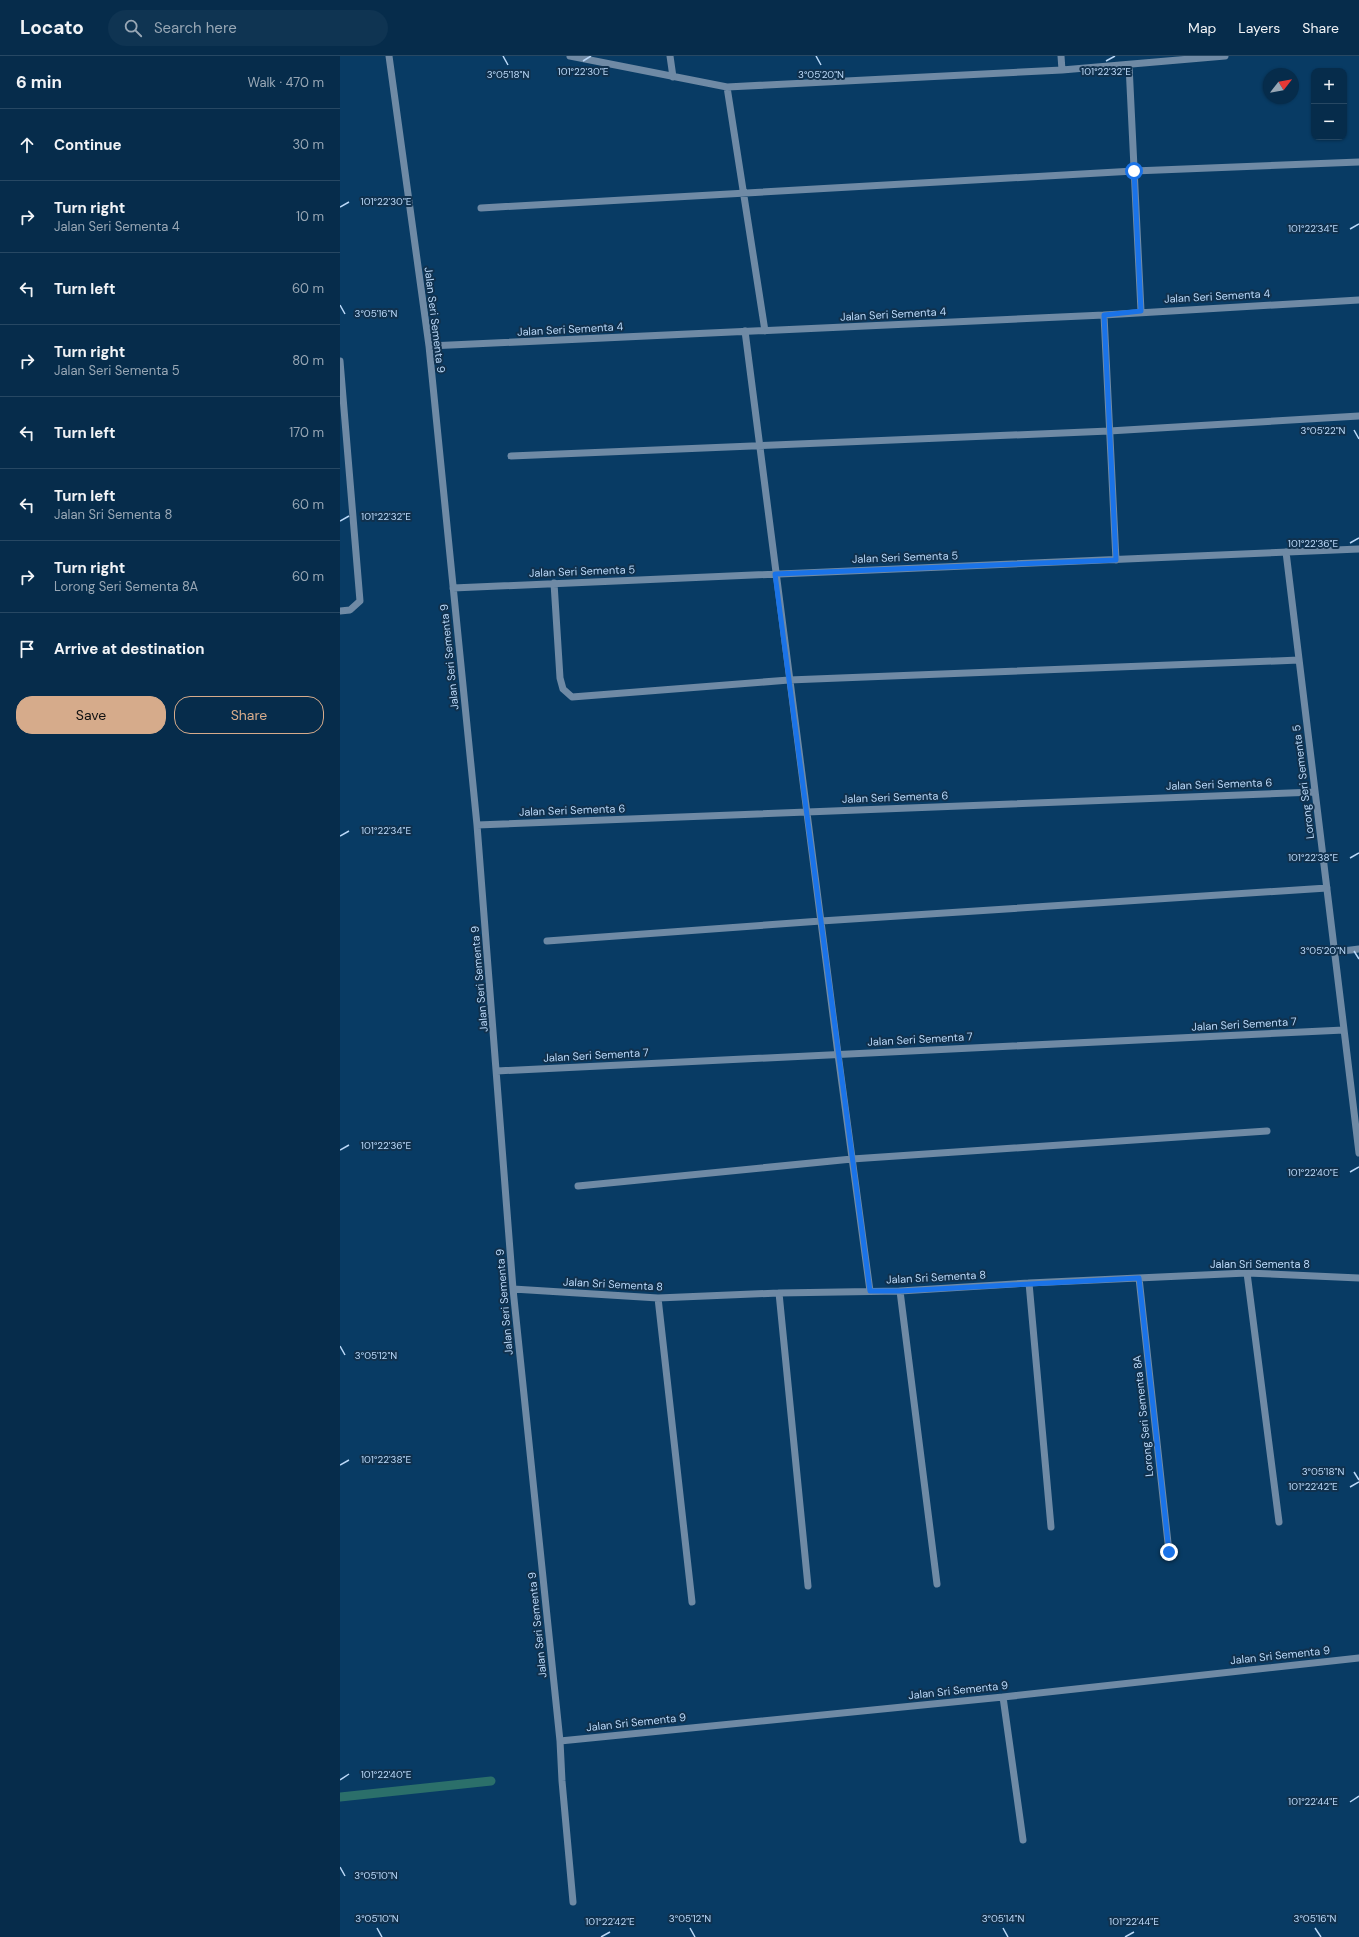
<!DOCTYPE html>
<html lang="en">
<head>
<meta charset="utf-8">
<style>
	body { margin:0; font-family:"DM Sans",sans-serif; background:#0f3452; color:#f1f3f6 }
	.controls { position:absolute; right:12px; top:12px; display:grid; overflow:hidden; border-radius:8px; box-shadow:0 1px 3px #0004 }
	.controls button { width:36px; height:36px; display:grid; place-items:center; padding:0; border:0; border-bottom:1px solid #274863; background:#062c4b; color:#f1f3f6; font:20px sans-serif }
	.compass { position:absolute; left:923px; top:12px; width:36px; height:36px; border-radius:50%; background:#062c4b; box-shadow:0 1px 3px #0004; rotate:59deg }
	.stop { position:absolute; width:12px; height:12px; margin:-9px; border:3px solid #1a73e8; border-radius:50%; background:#fff }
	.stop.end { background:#1a73e8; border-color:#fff; box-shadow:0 1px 4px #0008 }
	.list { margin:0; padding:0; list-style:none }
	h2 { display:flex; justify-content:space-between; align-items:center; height:52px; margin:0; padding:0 16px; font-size:17px }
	h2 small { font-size:13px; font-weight:400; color:#98a7b5 }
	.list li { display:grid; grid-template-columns:26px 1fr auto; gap:12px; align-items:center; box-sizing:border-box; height:72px; padding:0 16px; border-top:1px solid #274863 }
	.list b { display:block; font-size:15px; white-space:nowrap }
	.list p { margin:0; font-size:13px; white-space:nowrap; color:#98a7b5 }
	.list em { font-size:13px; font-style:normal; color:#98a7b5 }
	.actions { display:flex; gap:8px; padding:12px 16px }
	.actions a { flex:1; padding:9px 0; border:1px solid #d6ab8b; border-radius:16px; text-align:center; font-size:14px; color:#d6ab8b }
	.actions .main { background:#d6ab8b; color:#111 }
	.icon { flex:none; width:22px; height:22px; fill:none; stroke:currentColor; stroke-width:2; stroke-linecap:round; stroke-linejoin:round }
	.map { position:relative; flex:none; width:1019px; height:1881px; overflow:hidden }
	header { display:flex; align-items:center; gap:24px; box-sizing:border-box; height:56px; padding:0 20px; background:#062c4b; border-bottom:1px solid #274863 }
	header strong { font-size:19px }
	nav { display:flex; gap:22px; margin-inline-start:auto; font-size:14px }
	.search { width:280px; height:36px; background:#0f3452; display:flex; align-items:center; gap:10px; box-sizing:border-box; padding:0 14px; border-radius:22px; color:#98a7b5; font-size:15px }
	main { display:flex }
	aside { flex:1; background:#062c4b }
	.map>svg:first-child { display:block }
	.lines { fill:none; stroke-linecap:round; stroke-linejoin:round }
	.stream { stroke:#2b6f6a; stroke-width:9 }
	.minor { stroke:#6f8aa5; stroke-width:7 }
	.route { stroke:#1a73e8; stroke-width:5 }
	.ticks { fill:none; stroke:#bad8f8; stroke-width:1.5 }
	.labels { text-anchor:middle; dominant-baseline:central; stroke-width:4; stroke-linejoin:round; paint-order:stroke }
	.street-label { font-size:11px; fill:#bad8f8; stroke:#10314e }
	.ticks-label { font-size:10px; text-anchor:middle; fill:#bad8f8; stroke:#10314e; stroke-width:4; stroke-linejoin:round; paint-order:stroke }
</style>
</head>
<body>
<header>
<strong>Locato</strong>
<div class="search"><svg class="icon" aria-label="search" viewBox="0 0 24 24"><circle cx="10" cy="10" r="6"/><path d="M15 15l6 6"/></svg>Search here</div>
<nav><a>Map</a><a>Layers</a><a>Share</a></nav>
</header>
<main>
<aside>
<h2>6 min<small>Walk · 470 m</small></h2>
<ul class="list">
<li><svg class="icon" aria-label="ahead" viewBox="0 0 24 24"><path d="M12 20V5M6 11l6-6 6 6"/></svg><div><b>Continue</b></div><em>30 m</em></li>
<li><svg class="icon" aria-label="right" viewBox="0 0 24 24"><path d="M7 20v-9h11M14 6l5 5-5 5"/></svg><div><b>Turn right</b><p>Jalan Seri Sementa 4</p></div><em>10 m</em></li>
<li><svg class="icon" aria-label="left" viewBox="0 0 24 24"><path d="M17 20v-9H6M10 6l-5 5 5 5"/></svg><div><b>Turn left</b></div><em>60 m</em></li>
<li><svg class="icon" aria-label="right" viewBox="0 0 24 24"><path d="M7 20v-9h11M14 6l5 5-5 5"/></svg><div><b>Turn right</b><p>Jalan Seri Sementa 5</p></div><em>80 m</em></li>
<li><svg class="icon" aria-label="left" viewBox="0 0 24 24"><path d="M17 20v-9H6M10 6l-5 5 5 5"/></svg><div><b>Turn left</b></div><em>170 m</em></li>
<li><svg class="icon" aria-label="left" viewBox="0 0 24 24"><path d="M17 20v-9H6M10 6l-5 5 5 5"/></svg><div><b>Turn left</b><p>Jalan Sri Sementa 8</p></div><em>60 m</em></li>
<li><svg class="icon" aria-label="right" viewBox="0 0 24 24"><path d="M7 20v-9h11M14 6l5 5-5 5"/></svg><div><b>Turn right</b><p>Lorong Seri Sementa 8A</p></div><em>60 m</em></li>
<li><svg class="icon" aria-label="arrive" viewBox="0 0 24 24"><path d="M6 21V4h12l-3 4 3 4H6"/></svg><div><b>Arrive at destination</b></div></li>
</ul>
<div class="actions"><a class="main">Save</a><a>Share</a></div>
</aside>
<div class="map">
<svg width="1019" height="1881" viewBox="0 0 1019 1881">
	<rect width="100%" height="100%" fill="#083b64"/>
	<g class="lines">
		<path class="stream" d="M 0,1741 L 151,1725"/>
		<path class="minor" d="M 49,0 L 89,290 L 137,769 L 173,1233 L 220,1685 L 222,1725 L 233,1846
			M 230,0 L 387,31 L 722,14 L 885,0
			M 330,0 L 333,21
			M 721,0 L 722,14
			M 789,9 L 801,255
			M 387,31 L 425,275
			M 141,152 L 794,115 L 1019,106
			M 764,259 L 776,504
			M 405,275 L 498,998 L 530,1235
			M 89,290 L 764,259 L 1019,244
			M 0,305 L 20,545 L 10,554 L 0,555
			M 171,400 L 769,375 L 1019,360
			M 946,496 L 1019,1097
			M 214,527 L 220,622 L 223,633 L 232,641 L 449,624 L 959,604
			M 113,532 L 1019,493
			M 137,769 L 975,736
			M 207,885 L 481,865 L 987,832
			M 995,896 L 1019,893
			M 157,1015 L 1004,974
			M 238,1130 L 512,1103 L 927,1075
			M 907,1217 L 939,1466
			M 799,1222 L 829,1496
			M 689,1227 L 711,1471
			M 173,1233 L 318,1242 L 439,1237 L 560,1235 L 689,1227 L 907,1217 L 1019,1222
			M 560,1235 L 597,1528
			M 439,1237 L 468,1530
			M 318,1242 L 352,1546
			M 663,1641 L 683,1784
			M 220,1685 L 663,1641 L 1019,1602"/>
	</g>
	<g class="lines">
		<path class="route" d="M 794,115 L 801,255 L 764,259 L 776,504 L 435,518 L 530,1235 L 560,1235 L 799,1222 L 829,1496"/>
	</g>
	<path class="ticks" d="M 163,0 L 168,9M 476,0 L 481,9M 243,5 L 251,0M 766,5 L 775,0M 0,151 L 9,146M 1010,173 L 1019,168M 0,249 L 5,258M 1014,374 L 1019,383M 0,465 L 9,460M 1010,487 L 1019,482M 0,780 L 9,775M 1010,802 L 1019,797M 1014,895 L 1019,903M 0,1094 L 9,1089M 1010,1116 L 1019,1111M 0,1290 L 5,1299M 0,1409 L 9,1404M 1014,1416 L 1019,1424M 1010,1431 L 1019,1426M 0,1724 L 9,1718M 1010,1746 L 1019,1740M 0,1811 L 5,1820M 37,1872 L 42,1881M 350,1872 L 355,1881M 663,1872 L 668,1881M 975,1872 L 981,1881M 261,1881 L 270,1876M 785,1881 L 794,1876"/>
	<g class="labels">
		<g class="street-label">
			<text transform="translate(877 240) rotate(-3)">Jalan Seri Sementa 4</text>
			<text transform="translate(553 258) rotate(-3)">Jalan Seri Sementa 4</text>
			<text transform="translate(95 264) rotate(83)">Jalan Seri Sementa 9</text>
			<text transform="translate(230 273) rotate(-3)">Jalan Seri Sementa 4</text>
			<text transform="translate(565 501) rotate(-2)">Jalan Seri Sementa 5</text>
			<text transform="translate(242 515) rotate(-2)">Jalan Seri Sementa 5</text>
			<text transform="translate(109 601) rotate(-96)">Jalan Seri Sementa 9</text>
			<text transform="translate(963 726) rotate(-97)">Lorong Seri Sementa 5</text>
			<text transform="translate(879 728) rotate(-2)">Jalan Seri Sementa 6</text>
			<text transform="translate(555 741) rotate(-2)">Jalan Seri Sementa 6</text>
			<text transform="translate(232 754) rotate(-2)">Jalan Seri Sementa 6</text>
			<text transform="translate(139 923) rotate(-95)">Jalan Seri Sementa 9</text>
			<text transform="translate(904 968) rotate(-3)">Jalan Seri Sementa 7</text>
			<text transform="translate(580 983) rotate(-3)">Jalan Seri Sementa 7</text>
			<text transform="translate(256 999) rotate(-3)">Jalan Seri Sementa 7</text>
			<text x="920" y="1208">Jalan Sri Sementa 8</text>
			<text transform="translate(596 1221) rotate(-3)">Jalan Sri Sementa 8</text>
			<text transform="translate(273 1228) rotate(3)">Jalan Sri Sementa 8</text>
			<text transform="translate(164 1246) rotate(-95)">Jalan Seri Sementa 9</text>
			<text transform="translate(803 1360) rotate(-96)">Lorong Seri Sementa 8A</text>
			<text transform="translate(197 1569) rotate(-96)">Jalan Seri Sementa 9</text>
			<text transform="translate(940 1599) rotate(-6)">Jalan Sri Sementa 9</text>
			<text transform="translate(618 1634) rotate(-6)">Jalan Sri Sementa 9</text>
			<text transform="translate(296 1666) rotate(-6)">Jalan Sri Sementa 9</text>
		</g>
	</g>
	<g class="ticks-label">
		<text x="243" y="19">101°22'30"E</text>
		<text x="766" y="19">101°22'32"E</text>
		<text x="168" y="22">3°05'18"N</text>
		<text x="481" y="22">3°05'20"N</text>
		<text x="46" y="149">101°22'30"E</text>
		<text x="973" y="176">101°22'34"E</text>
		<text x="36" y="261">3°05'16"N</text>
		<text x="983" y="378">3°05'22"N</text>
		<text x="46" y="464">101°22'32"E</text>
		<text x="973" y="491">101°22'36"E</text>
		<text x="46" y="778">101°22'34"E</text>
		<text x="973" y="805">101°22'38"E</text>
		<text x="983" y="898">3°05'20"N</text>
		<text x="46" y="1093">101°22'36"E</text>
		<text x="973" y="1120">101°22'40"E</text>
		<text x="36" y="1303">3°05'12"N</text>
		<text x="46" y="1407">101°22'38"E</text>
		<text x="983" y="1419">3°05'18"N</text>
		<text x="973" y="1434">101°22'42"E</text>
		<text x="46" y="1722">101°22'40"E</text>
		<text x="973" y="1749">101°22'44"E</text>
		<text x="36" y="1823">3°05'10"N</text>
		<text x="37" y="1866">3°05'10"N</text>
		<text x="350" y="1866">3°05'12"N</text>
		<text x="663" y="1866">3°05'14"N</text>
		<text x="975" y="1866">3°05'16"N</text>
		<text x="270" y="1869">101°22'42"E</text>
		<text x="794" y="1869">101°22'44"E</text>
	</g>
</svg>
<div class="controls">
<button>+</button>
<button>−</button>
</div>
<svg class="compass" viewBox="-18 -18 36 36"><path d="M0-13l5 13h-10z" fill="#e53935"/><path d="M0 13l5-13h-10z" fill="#98a7b5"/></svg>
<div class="stop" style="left:794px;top:115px"></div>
<div class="stop end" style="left:829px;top:1496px"></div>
</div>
</main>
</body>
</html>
